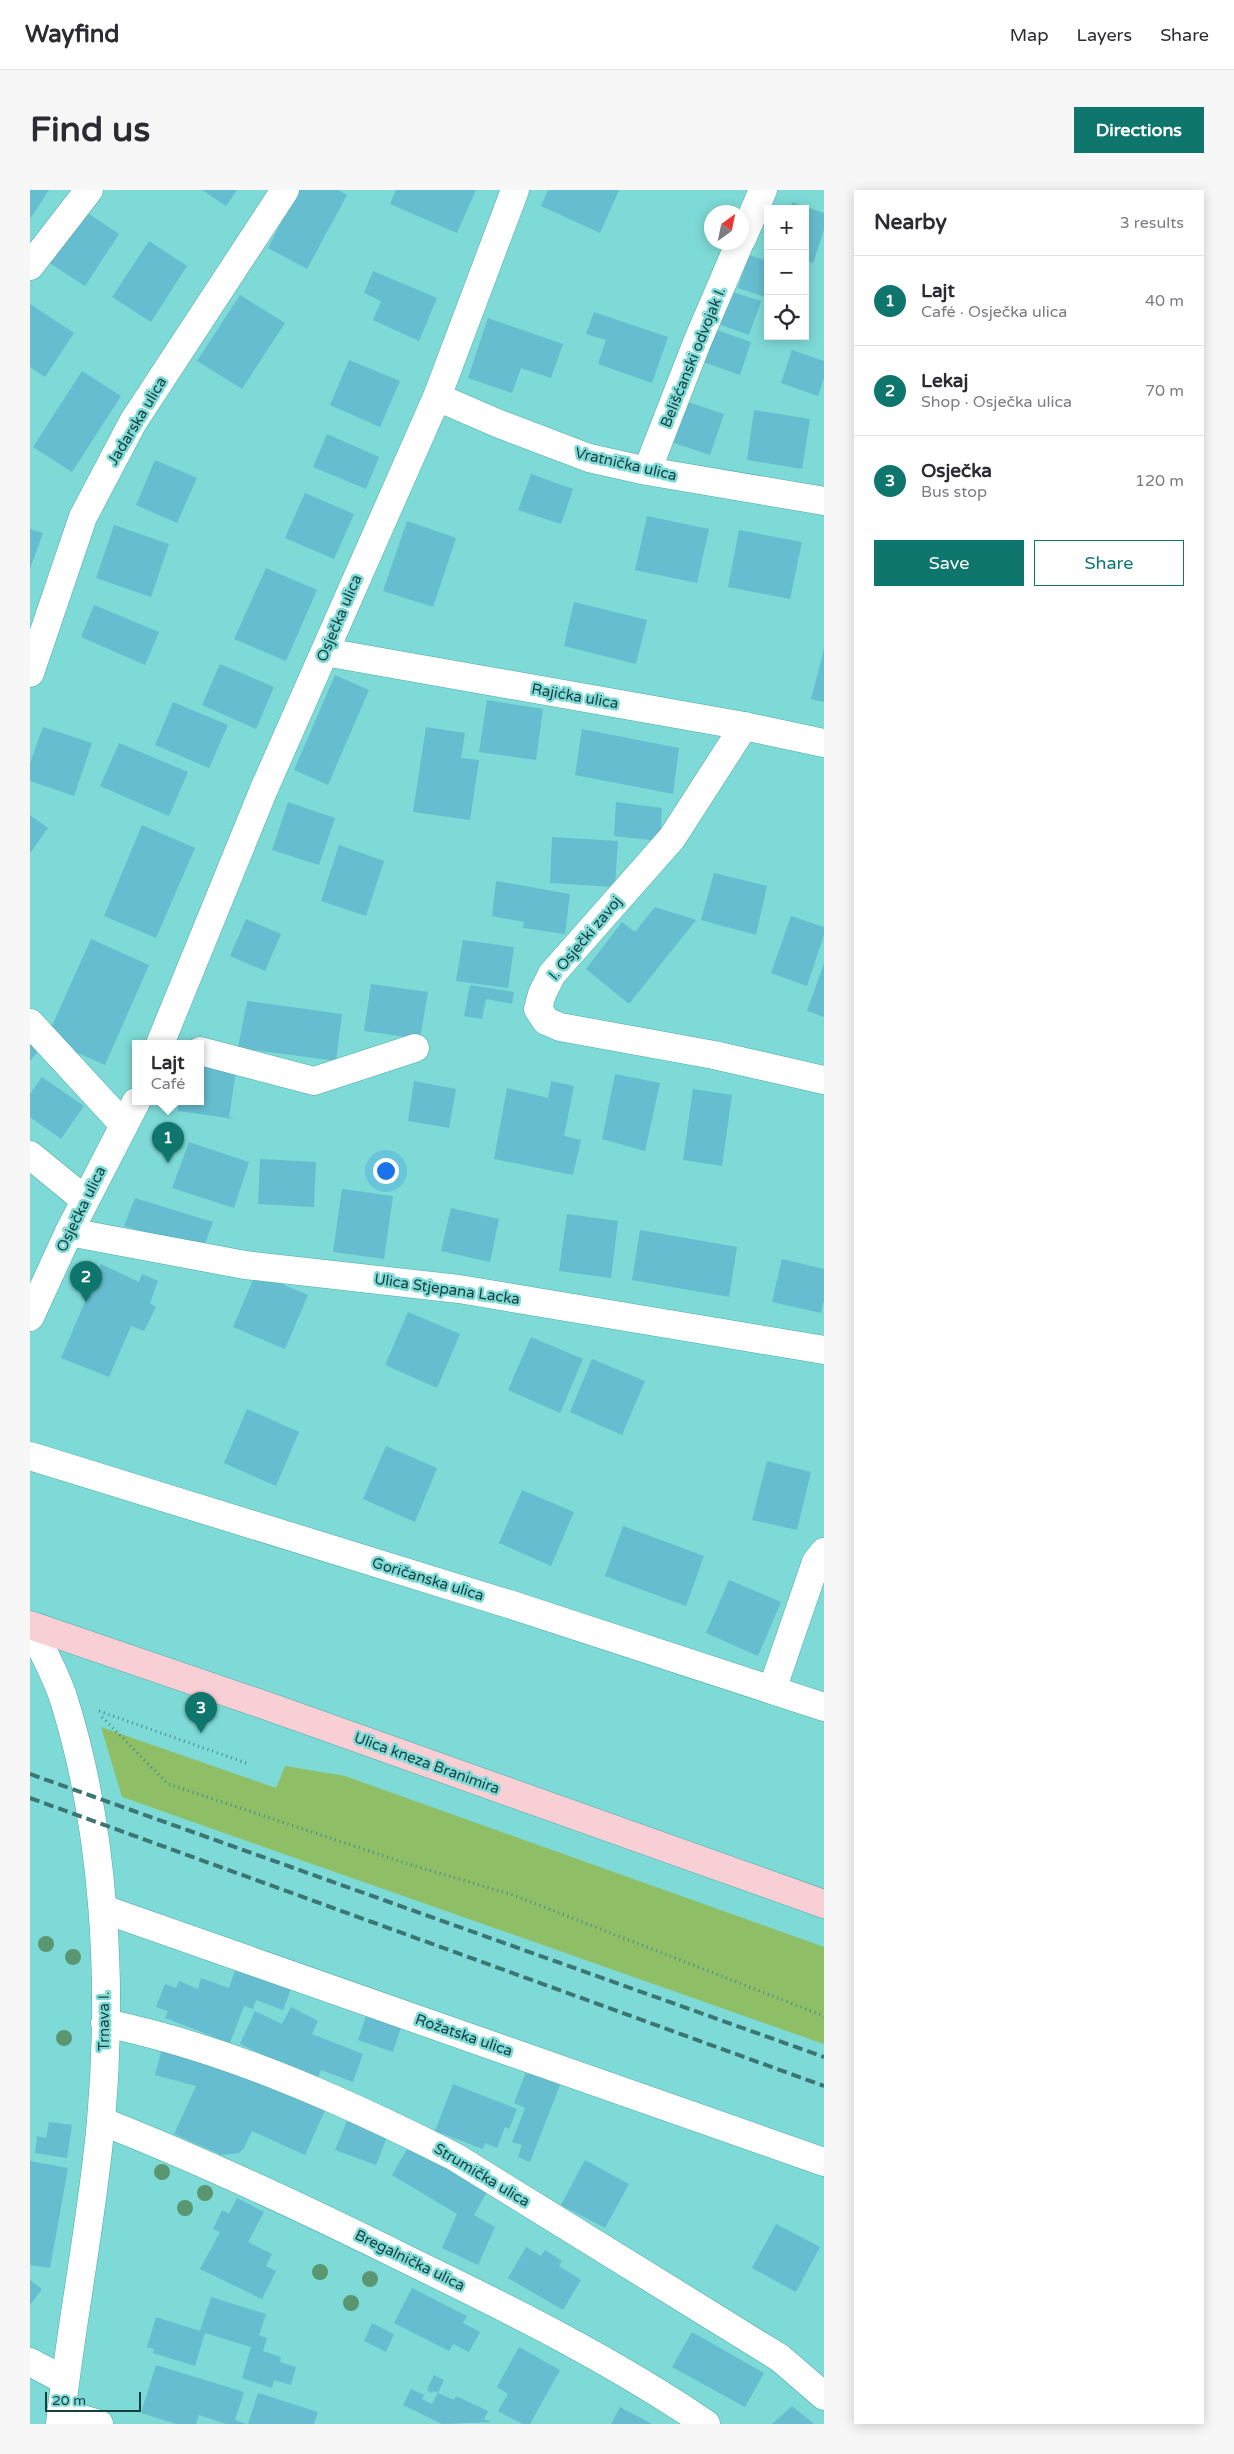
<!DOCTYPE html>
<html lang="en">
<head>
<meta charset="utf-8">
<style>
	body { margin:0; font-family:"Varela Round",sans-serif; background:#f7f7f7; color:#2b2b33 }
	.controls { position:absolute; right:15px; top:15px; display:grid; overflow:hidden; border-radius:0px; box-shadow:0 2px 12px #0003 }
	.controls button { width:45px; height:45px; display:grid; place-items:center; padding:0; border:0; border-bottom:1px solid #e1e1e2; background:#fff; color:#2b2b33; font:25px sans-serif }
	.compass { position:absolute; left:674px; top:15px; width:45px; height:45px; border-radius:50%; background:#fff; box-shadow:0 2px 12px #0003; rotate:33deg }
	.scale { position:absolute; left:15px; bottom:12px; width:96px; box-sizing:border-box; padding-left:5px; border:2px solid #183f3e; border-top:0; font-size:14px; line-height:18px; white-space:nowrap; color:#183f3e; -webkit-text-stroke:4px #7edad6; paint-order:stroke }
	.you { position:absolute; left:355px; top:980px; width:18px; height:18px; margin:-12px; border:4px solid #fff; border-radius:50%; background:#1a73e8; box-shadow:0 0 0 8px #1a73e833 }
	.badge { display:grid; place-items:center; width:32px; height:32px; border-radius:50%; background:#0f766e; color:#fff; font-size:16px; font-weight:700 }
	.pin { position:absolute; translate:-50% -41px; filter:drop-shadow(0 1px 2px #0008) }
	.pin::after { content:''; position:absolute; top:26px; width:18px; height:15px; background:inherit; clip-path:polygon(0 0,100% 0,50% 100%) }
	.popup { position:absolute; left:102px; top:850px; width:72px; height:65px; box-sizing:border-box; display:grid; place-content:center; border-radius:0px; background:#fff; filter:drop-shadow(0 1px 4px #0005); font-size:16px; white-space:nowrap; color:#7c7c81 }
	.popup b { font-size:19px; color:#2b2b33 }
	.popup::after { content:''; position:absolute; left:50%; top:100%; margin-left:-10px; border:10px solid transparent; border-top-color:#fff }
	.list { margin:0; padding:0; list-style:none }
	h2 { display:flex; justify-content:space-between; align-items:center; height:65px; margin:0; padding:0 20px; font-size:21px }
	h2 small { font-size:16px; font-weight:400; color:#7c7c81 }
	.list li { display:grid; grid-template-columns:32px 1fr auto; gap:15px; align-items:center; box-sizing:border-box; height:90px; padding:0 20px; border-top:1px solid #e1e1e2 }
	.list b { display:block; font-size:19px; white-space:nowrap }
	.list p { margin:0; font-size:16px; white-space:nowrap; color:#7c7c81 }
	.list em { font-size:16px; font-style:normal; color:#7c7c81 }
	.actions { display:flex; gap:10px; padding:15px 20px }
	.actions a { flex:1; padding:11px 0; border:1px solid #0f766e; border-radius:0px; text-align:center; font-size:18px; color:#0f766e }
	.actions .main { background:#0f766e; color:#fff }
	.icon { flex:none; width:28px; height:28px; fill:none; stroke:currentColor; stroke-width:2; stroke-linecap:round; stroke-linejoin:round }
	.map { position:relative; flex:none; width:794px; height:2234px; overflow:hidden; border-radius:0px }
	header { display:flex; align-items:center; gap:30px; box-sizing:border-box; height:70px; padding:0 25px; background:#fff; border-bottom:1px solid #e1e1e2 }
	header strong { font-size:24px }
	nav { display:flex; gap:28px; margin-inline-start:auto; font-size:18px }
	.intro { display:flex; align-items:center; justify-content:space-between; box-sizing:border-box; height:120px; padding:0 30px }
	h1 { margin:0; font-size:35px }
	.button { padding:12px 22px; border-radius:0px; background:#0f766e; color:#fff; font-size:18px; font-weight:700 }
	main { display:flex; gap:30px; padding:0 30px }
	aside { flex:1; background:#fff; border-radius:0px; box-shadow:0 2px 12px #0003 }
	.map>svg:first-child { display:block }
	.green { fill:#8ebf67 }
	.building { fill:#65bdcf }
	.lines { fill:none; stroke-linecap:round; stroke-linejoin:round }
	.minor-casing { stroke:#4caaa7; stroke-width:29 }
	.tertiary-casing { stroke:#4caaa7; stroke-width:29 }
	.secondary-casing { stroke:#4caaa7; stroke-width:29 }
	.path { stroke:#498986; stroke-width:3; stroke-dasharray:1 4; stroke-linecap:butt }
	.minor { stroke:#fff; stroke-width:28 }
	.tertiary { stroke:#fff; stroke-width:28 }
	.secondary { stroke:#f9cfd6; stroke-width:28 }
	.rail { stroke:#3c7674; stroke-width:4; stroke-dasharray:10 5; stroke-linecap:butt }
	.tree { fill:#5a9671 }
	.labels { text-anchor:middle; dominant-baseline:central; stroke-width:5; stroke-linejoin:round; paint-order:stroke }
	.street-label { font-size:15px; fill:#183f3e; stroke:#7edad6 }
</style>
</head>
<body>
<header>
<strong>Wayfind</strong>
<nav><a>Map</a><a>Layers</a><a>Share</a></nav>
</header>
<div class="intro"><h1>Find us</h1><a class="button">Directions</a></div>
<main>
<div class="map">
<svg width="794" height="2234" viewBox="0 0 794 2234">
	<rect width="100%" height="100%" fill="#7edad6"/>
	<path class="green" d="M 71,1537 L 246,1598 L 255,1576 L 315,1586 L 794,1757 L 794,1854 L 92,1607 Z"/>
	<path class="building" d="M 0,0 L 19,0 L 0,29 Z
		M 172,0 L 207,0 L 196,16 Z
		M 268,0 L 308,0 L 317,5 L 277,79 L 238,58 Z
		M 366,0 L 446,0 L 427,43 L 360,14 Z
		M 518,0 L 589,0 L 570,43 L 511,16 Z
		M 762,12 L 794,23 L 794,40 L 783,73 L 775,71 L 775,19 L 760,19 Z
		M 47,16 L 89,44 L 55,96 L 13,69 Z
		M 119,51 L 157,76 L 121,132 L 82,107 Z
		M 719,65 L 738,71 L 738,108 L 708,98 Z
		M 343,81 L 407,108 L 389,151 L 343,130 L 351,111 L 334,103 Z
		M 694,99 L 731,111 L 719,145 L 683,132 Z
		M 210,105 L 255,133 L 212,199 L 167,171 Z
		M 0,114 L 44,143 L 15,187 L 0,177 Z
		M 564,122 L 638,147 L 622,193 L 568,174 L 576,150 L 556,144 Z
		M 458,128 L 533,154 L 521,188 L 491,178 L 482,203 L 438,188 Z
		M 684,139 L 721,152 L 710,185 L 673,172 Z
		M 762,160 L 794,171 L 794,188 L 788,206 L 751,193 Z
		M 319,170 L 370,191 L 350,237 L 300,215 Z
		M 52,181 L 91,206 L 42,282 L 3,257 Z
		M 655,211 L 694,224 L 680,265 L 641,252 Z
		M 724,220 L 780,229 L 772,279 L 717,270 Z
		M 297,244 L 349,267 L 336,299 L 283,277 Z
		M 125,270 L 167,288 L 147,333 L 106,315 Z
		M 501,284 L 543,299 L 531,334 L 488,320 Z
		M 275,303 L 324,324 L 304,369 L 255,348 Z
		M 617,326 L 679,339 L 667,393 L 605,380 Z
		M 377,331 L 426,348 L 403,417 L 353,401 Z
		M 84,335 L 139,354 L 121,407 L 66,388 Z
		M 0,339 L 13,343 L 0,379 Z
		M 709,340 L 772,352 L 760,409 L 698,397 Z
		M 236,378 L 287,400 L 256,471 L 204,449 Z
		M 544,412 L 617,430 L 606,474 L 534,456 Z
		M 64,415 L 129,442 L 115,475 L 51,447 Z
		M 794,459 L 794,512 L 781,509 Z
		M 190,474 L 244,497 L 226,539 L 172,515 Z
		M 305,485 L 339,500 L 298,595 L 264,580 Z
		M 457,510 L 513,519 L 506,570 L 449,562 Z
		M 143,512 L 198,535 L 179,578 L 125,555 Z
		M 13,537 L 62,553 L 44,606 L 0,591 L 0,573 Z
		M 396,537 L 435,543 L 431,568 L 449,570 L 440,630 L 383,622 Z
		M 552,539 L 649,558 L 643,604 L 545,585 Z
		M 89,553 L 158,582 L 139,626 L 70,596 Z
		M 258,612 L 305,628 L 289,675 L 242,660 Z
		M 586,612 L 632,618 L 630,651 L 584,646 Z
		M 0,625 L 18,638 L 0,663 Z
		M 112,635 L 165,658 L 126,748 L 74,726 Z
		M 522,647 L 588,651 L 585,697 L 520,693 Z
		M 309,655 L 354,671 L 336,726 L 291,711 Z
		M 684,683 L 737,696 L 726,745 L 671,730 Z
		M 466,691 L 540,704 L 535,744 L 493,738 L 494,732 L 462,726 Z
		M 625,717 L 666,730 L 599,814 L 556,779 L 592,732 L 605,742 Z
		M 761,726 L 794,737 L 794,745 L 777,796 L 741,783 Z
		M 216,729 L 251,744 L 235,781 L 200,766 Z
		M 61,749 L 119,775 L 75,875 L 16,849 Z
		M 433,750 L 484,757 L 478,798 L 426,791 Z
		M 794,773 L 794,827 L 777,821 Z
		M 341,794 L 398,802 L 390,849 L 334,841 Z
		M 440,795 L 484,802 L 482,814 L 456,809 L 452,829 L 434,826 Z
		M 217,811 L 312,824 L 306,871 L 208,858 Z
		M 0,849 L 11,858 L 0,871 Z
		M 170,876 L 206,881 L 199,927 L 205,929 L 148,921 L 149,912 L 170,912 Z
		M 585,884 L 630,893 L 615,961 L 572,949 Z
		M 12,887 L 54,916 L 31,949 L 0,927 L 0,904 Z
		M 384,891 L 426,899 L 419,938 L 378,931 Z
		M 521,891 L 544,896 L 534,946 L 551,950 L 543,985 L 464,969 L 477,898 L 518,908 Z
		M 663,899 L 702,905 L 692,976 L 653,970 Z
		M 159,952 L 219,972 L 204,1018 L 142,998 Z
		M 230,969 L 286,972 L 284,1017 L 228,1014 Z
		M 312,999 L 363,1006 L 354,1069 L 303,1062 Z
		M 105,1008 L 183,1032 L 173,1059 L 94,1036 Z
		M 421,1018 L 469,1029 L 460,1072 L 411,1061 Z
		M 537,1024 L 588,1031 L 581,1088 L 529,1081 Z
		M 610,1040 L 707,1057 L 699,1107 L 602,1090 Z
		M 752,1069 L 794,1079 L 794,1110 L 791,1123 L 742,1112 Z
		M 71,1074 L 109,1092 L 112,1084 L 128,1091 L 120,1113 L 126,1117 L 114,1141 L 101,1136 L 79,1187 L 31,1168 Z
		M 226,1083 L 278,1105 L 255,1159 L 203,1137 Z
		M 378,1122 L 430,1144 L 407,1198 L 355,1175 Z
		M 501,1147 L 553,1169 L 530,1223 L 478,1200 Z
		M 562,1169 L 615,1191 L 592,1245 L 540,1222 Z
		M 217,1219 L 269,1242 L 246,1296 L 194,1273 Z
		M 356,1256 L 407,1278 L 385,1332 L 333,1309 Z
		M 737,1271 L 781,1282 L 767,1340 L 722,1330 Z
		M 492,1300 L 544,1322 L 521,1376 L 469,1353 Z
		M 593,1336 L 674,1366 L 656,1416 L 575,1386 Z
		M 699,1390 L 751,1412 L 728,1466 L 676,1443 Z
		M 206,1778 L 261,1799 L 253,1820 L 226,1810 L 223,1819 L 214,1816 L 200,1853 L 135,1828 L 138,1821 L 126,1817 L 135,1794 L 146,1798 L 149,1791 L 168,1799 L 171,1788 L 199,1798 Z
		M 261,1817 L 288,1831 L 282,1844 L 333,1864 L 323,1892 L 291,1880 L 287,1890 L 210,1854 L 225,1821 L 252,1834 Z
		M 336,1826 L 371,1837 L 363,1862 L 328,1850 Z
		M 133,1855 L 179,1867 L 295,1920 L 275,1965 L 222,1941 L 214,1958 L 209,1963 L 192,1965 L 144,1944 L 166,1896 L 125,1885 Z
		M 496,1882 L 530,1895 L 500,1972 L 488,1967 L 492,1955 L 482,1952 L 495,1918 L 484,1913 Z
		M 423,1894 L 487,1919 L 479,1939 L 475,1937 L 467,1958 L 455,1953 L 453,1959 L 405,1941 Z
		M 317,1931 L 357,1947 L 346,1975 L 305,1960 Z
		M 19,1932 L 42,1935 L 37,1968 L 5,1963 L 7,1946 L 16,1948 Z
		M 380,1954 L 458,2000 L 444,2025 L 465,2037 L 448,2075 L 412,2058 L 427,2024 L 362,1985 Z
		M 555,1970 L 599,1994 L 575,2038 L 531,2015 Z
		M 0,1971 L 38,1978 L 20,2078 L 0,2075 Z
		M 207,2008 L 234,2022 L 218,2052 L 242,2064 L 236,2076 L 246,2081 L 232,2109 L 170,2079 L 190,2042 L 183,2039 L 192,2020 L 199,2024 Z
		M 746,2034 L 790,2057 L 766,2102 L 722,2078 Z
		M 496,2057 L 511,2066 L 515,2060 L 532,2071 L 529,2076 L 551,2090 L 533,2120 L 478,2088 Z
		M 0,2090 L 12,2099 L 0,2115 Z
		M 382,2098 L 437,2126 L 433,2133 L 450,2142 L 439,2162 L 423,2154 L 419,2161 L 364,2133 Z
		M 181,2107 L 236,2124 L 229,2145 L 237,2148 L 233,2161 L 251,2167 L 250,2172 L 266,2177 L 261,2195 L 244,2190 L 242,2198 L 212,2188 L 221,2157 L 175,2143 L 165,2176 L 123,2163 L 124,2159 L 117,2157 L 126,2127 L 170,2141 Z
		M 342,2133 L 364,2144 L 356,2162 L 334,2151 Z
		M 662,2142 L 734,2183 L 715,2217 L 642,2177 Z
		M 489,2157 L 530,2180 L 500,2234 L 492,2234 L 468,2221 L 478,2204 L 467,2197 Z
		M 126,2175 L 214,2202 L 205,2230 L 216,2234 L 196,2234 L 169,2225 L 166,2234 L 146,2234 L 111,2223 Z
		M 404,2185 L 414,2190 L 408,2203 L 403,2201 L 402,2203 L 397,2200 Z
		M 381,2199 L 394,2205 L 392,2209 L 402,2214 L 408,2203 L 424,2210 L 426,2206 L 458,2221 L 454,2229 L 462,2232 L 412,2234 L 373,2215 Z
		M 228,2203 L 288,2222 L 284,2234 L 218,2234 Z
		M 762,2216 L 784,2234 L 742,2234 Z
		M 590,2217 L 622,2234 L 581,2234 Z"/>
	<g class="lines">
		<g class="minor-casing">
			<path id="minor" d="M 712,49 L 733,0
				M 0,76 L 59,0
				M 407,207 L 467,233 L 559,268 L 617,281 L 794,311
				M 617,281 L 668,150 L 710,52
				M 0,483 L 53,327 L 103,232 L 255,0
				M 714,536 L 642,648 L 522,784 L 512,804 L 508,819 L 516,831 L 530,837 L 684,865 L 794,890
				M 0,833 L 94,935
				M 170,861 L 284,891 L 385,858
				M 0,965 L 55,1010
				M 39,1042 L 215,1075 L 429,1099 L 794,1160
				M 0,1266 L 479,1414 L 794,1517
				M 742,1500 L 786,1372 L 794,1362
				M 73,1719 L 794,1972
				M 75,1833 C 196,1858 315,1911 425,1967 L 750,2168 L 794,2206
				M 71,1931 C 176,1972 277,2020 378,2070 C 479,2119 582,2170 676,2234
				M 0,2172 L 34,2190
				M 31,2223 L 69,2234"/>
		</g>
		<g class="tertiary-casing">
			<path id="tertiary" d="M 295,462 L 714,536 L 794,553
				M 130,854 L 234,599 L 407,207 L 485,0
				M 0,1127 L 39,1042 L 106,912
				M 0,1436 C 12,1460 26,1484 34,1510 C 75,1640 83,1795 71,1931 C 62,2032 41,2133 30,2234"/>
		</g>
		<g class="secondary-casing">
			<path id="secondary" d="M 0,1435 L 240,1517 L 794,1714"/>
		</g>
		<path class="path" d="M 69,1521 L 219,1574
			M 72,1527 L 138,1594 L 378,1674 L 483,1705 L 794,1826"/>
		<use href="#minor" class="minor"/>
		<use href="#tertiary" class="tertiary"/>
		<use href="#secondary" class="secondary"/>
		<path class="rail" d="M 0,1584 L 794,1867
			M 0,1608 L 794,1896"/>
	</g>
	<g class="tree">
		<circle cx="16" cy="1754" r="8"/>
		<circle cx="43" cy="1767" r="8"/>
		<circle cx="34" cy="1848" r="8"/>
		<circle cx="132" cy="1982" r="8"/>
		<circle cx="175" cy="2003" r="8"/>
		<circle cx="155" cy="2018" r="8"/>
		<circle cx="290" cy="2082" r="8"/>
		<circle cx="340" cy="2089" r="8"/>
		<circle cx="321" cy="2113" r="8"/>
	</g>
	<g class="labels">
		<g class="street-label">
			<text transform="translate(663 167) rotate(-68)">Belišćanski odvojak I.</text>
			<text transform="translate(107 231) rotate(-59)">Jadarska ulica</text>
			<text transform="translate(596 274) rotate(13)">Vratnička ulica</text>
			<text transform="translate(309 428) rotate(-67)">Osječka ulica</text>
			<text transform="translate(545 506) rotate(10)">Rajićka ulica</text>
			<text transform="translate(555 748) rotate(-50)">I. Osječki zavoj</text>
			<text transform="translate(51 1019) rotate(-64)">Osječka ulica</text>
			<text transform="translate(417 1099) rotate(8)">Ulica Stjepana Lacka</text>
			<text transform="translate(398 1389) rotate(17)">Goričanska ulica</text>
			<text transform="translate(397 1573) rotate(20)">Ulica kneza Branimira</text>
			<text transform="translate(74 1831) rotate(-90)">Trnava I.</text>
			<text transform="translate(434 1845) rotate(19)">Rožatska ulica</text>
			<text transform="translate(452 1985) rotate(31)">Strumička ulica</text>
			<text transform="translate(380 2070) rotate(26)">Bregalnička ulica</text>
		</g>
	</g>
</svg>
<div class="controls">
<button>+</button>
<button>−</button>
<button><svg class="icon" aria-label="locate" viewBox="0 0 24 24"><circle cx="12" cy="12" r="6"/><path d="M12 2v4M12 18v4M2 12h4M18 12h4"/></svg></button>
</div>
<svg class="compass" viewBox="-18 -18 36 36"><path d="M0-13l5 13h-10z" fill="#e53935"/><path d="M0 13l5-13h-10z" fill="#7c7c81"/></svg>
<div class="scale">20 m</div>
<div class="you"></div>
<div class="pin badge" style="left:138px;top:973px">1</div>
<div class="popup"><b>Lajt</b>Café</div>
<div class="pin badge" style="left:56px;top:1112px">2</div>
<div class="pin badge" style="left:171px;top:1543px">3</div>
</div>
<aside>
<h2>Nearby<small>3 results</small></h2>
<ul class="list">
<li><span class="badge">1</span><div><b>Lajt</b><p>Café · Osječka ulica</p></div><em>40 m</em></li>
<li><span class="badge">2</span><div><b>Lekaj</b><p>Shop · Osječka ulica</p></div><em>70 m</em></li>
<li><span class="badge">3</span><div><b>Osječka</b><p>Bus stop</p></div><em>120 m</em></li>
</ul>
<div class="actions"><a class="main">Save</a><a>Share</a></div>
</aside>
</main>
</body>
</html>
